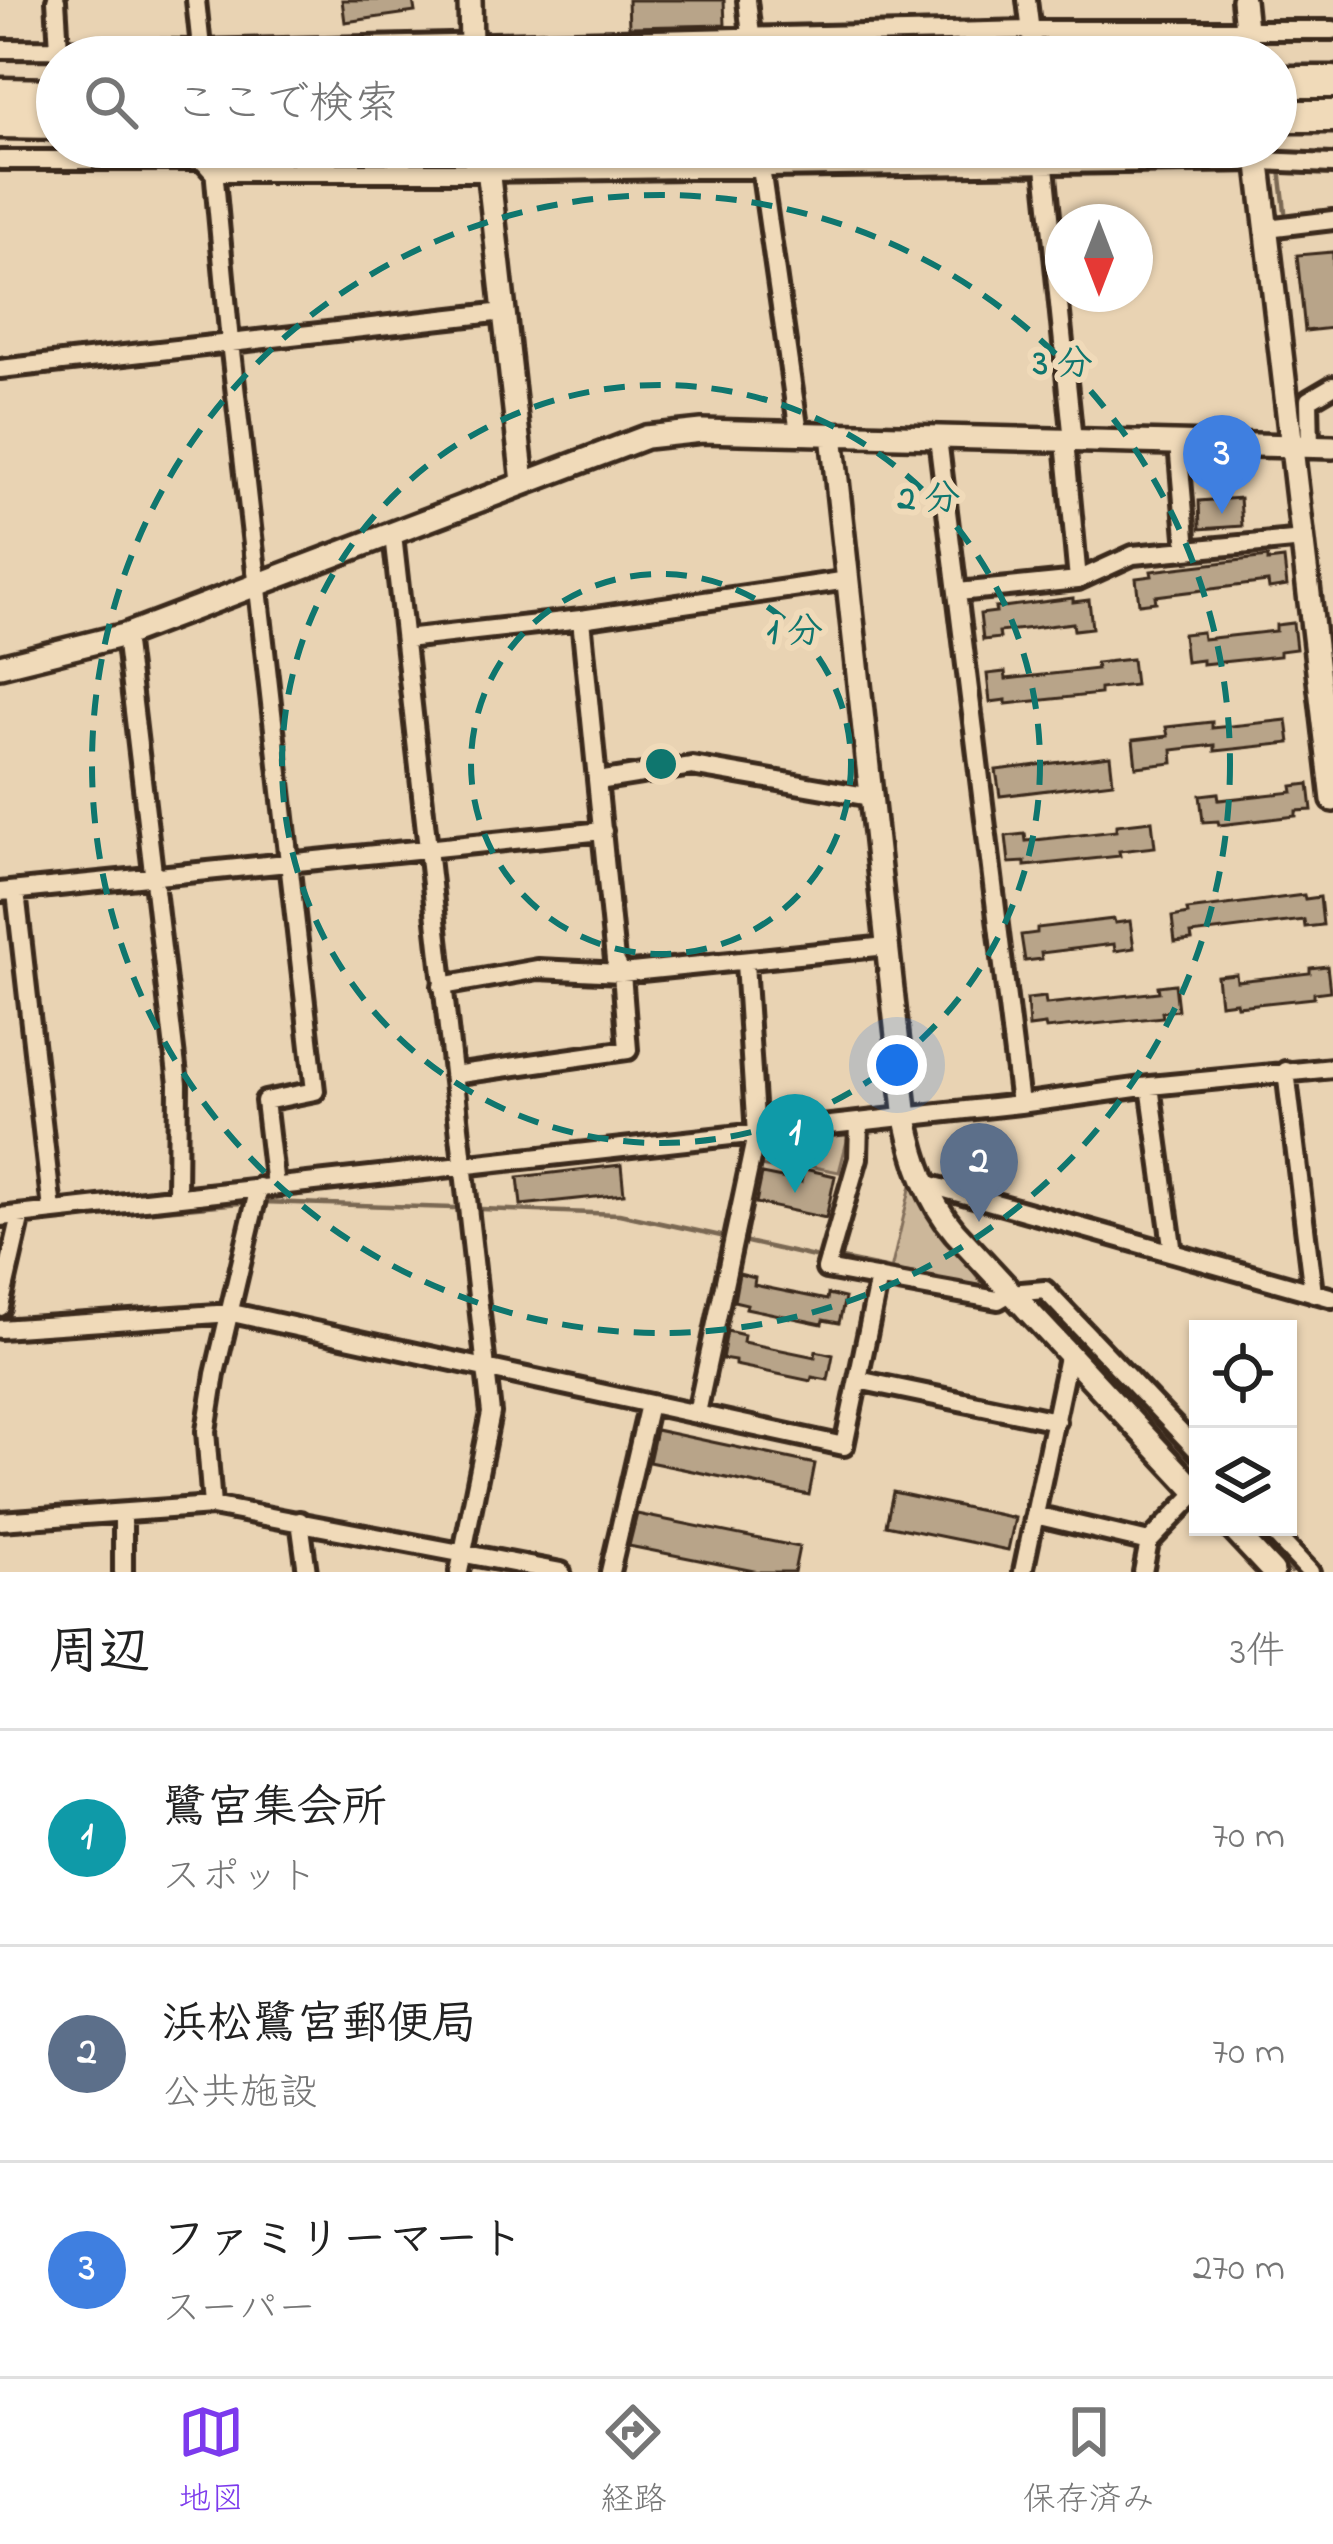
<!DOCTYPE html>
<html lang="ja">
<head>
<meta charset="utf-8">
<style>
	body { margin:0; font-family:"Indie Flower","Klee One",sans-serif; background:#f6f6f6; color:#222 }
	.controls { position:absolute; right:36px; bottom:36px; display:grid; overflow:hidden; border-radius:0px; box-shadow:0 3px 9px #0004 }
	.controls button { width:108px; height:108px; display:grid; place-items:center; padding:0; border:0; border-bottom:3px solid #e0e0e0; background:#fff; color:#222; font:60px sans-serif }
	.compass { position:absolute; left:1045px; top:204px; width:108px; height:108px; border-radius:50%; background:#fff; box-shadow:0 3px 9px #0004; rotate:180deg }
	.you { position:absolute; left:897px; top:1065px; width:42px; height:42px; margin:-30px; border:9px solid #fff; border-radius:50%; background:#1a73e8; box-shadow:0 0 0 18px #1a73e833 }
	.badge { display:grid; place-items:center; width:78px; height:78px; border-radius:50%; background:#7c3aed; color:#fff; font-size:39px; font-weight:700 }
	.pin { position:absolute; translate:-50% -99px; filter:drop-shadow(0 3px 6px #0008) }
	.pin::after { content:''; position:absolute; top:63px; width:42px; height:36px; background:inherit; clip-path:polygon(0 0,100% 0,50% 100%) }
	.list { margin:0; padding:0; list-style:none }
	h2 { display:flex; justify-content:space-between; align-items:center; height:156px; margin:0; padding:0 48px; font-size:51px }
	h2 small { font-size:39px; font-weight:400; color:#767676 }
	.list li { display:grid; grid-template-columns:78px 1fr auto; gap:36px; align-items:center; box-sizing:border-box; height:216px; padding:0 48px; border-top:3px solid #e0e0e0 }
	.list b { display:block; font-size:45px; white-space:nowrap }
	.list p { margin:0; font-size:39px; white-space:nowrap; color:#767676 }
	.list em { font-size:39px; font-style:normal; color:#767676 }
	.icon { flex:none; width:66px; height:66px; fill:none; stroke:currentColor; stroke-width:2; stroke-linecap:round; stroke-linejoin:round }
	.map { position:relative; flex:none; width:1333px; height:1572px; overflow:hidden }
	.search { position:absolute; background:#fff; box-shadow:0 3px 9px #0004; left:36px; right:36px; top:36px; height:132px; display:flex; align-items:center; gap:30px; box-sizing:border-box; padding:0 42px; border-radius:66px; color:#767676; font-size:45px }
	.sheet { height:804px; background:#fff }
	nav { display:flex; justify-content:space-around; align-items:center; box-sizing:border-box; height:168px; border-top:3px solid #e0e0e0; background:#fff; font-size:33px; color:#767676 }
	nav a { display:grid; justify-items:center; gap:6px }
	nav .on { color:#7c3aed }
	.map>svg:first-child { display:block }
	.green { fill:#ccb79a; stroke:#84705c; stroke-width:3 }
	.lines { fill:none; stroke-linecap:round; stroke-linejoin:round }
	.stream { stroke:#7a6753; stroke-width:4.5 }
	.building { fill:#b8a489; stroke:#3b2a1e; stroke-width:3 }
	.minor-casing { stroke:#3b2a1e; stroke-width:26 }
	.tertiary-casing { stroke:#3b2a1e; stroke-width:30 }
	.motorway-casing { stroke:#3b2a1e; stroke-width:39 }
	.minor { stroke:#f0dab9; stroke-width:16 }
	.tertiary { stroke:#f0dab9; stroke-width:21 }
	.motorway { stroke:#f0dab9; stroke-width:30 }
	.ring { fill:none; stroke:#0f766e; stroke-width:6; stroke-dasharray:21 15 }
	.centre { fill:#0f766e; stroke:#f0dab9; stroke-width:6 }
	.ring-label { font-size:36px; text-anchor:middle; font-weight:bold; fill:#0f766e; stroke:#f0dab9; stroke-width:12; stroke-linejoin:round; paint-order:stroke }
</style>
</head>
<body>
<div class="map">
<svg width="1333" height="1572" viewBox="0 0 1333 1572">
	<rect width="100%" height="100%" fill="#e9d3b3"/>
	<filter id="ink" filterUnits="userSpaceOnUse"><feTurbulence type="fractalNoise" baseFrequency=".00833" numOctaves="2"/><feDisplacementMap in="SourceGraphic" scale="24" xChannelSelector="R" yChannelSelector="G"/><feConvolveMatrix kernelMatrix="1 2 1 2 8 2 1 2 1" color-interpolation-filters="sRGB"/></filter>
	<g filter="url(#ink)">
		<path class="green" d="M 849,1133 L 839,1172 L 803,1165 L 800,1173 L 760,1166 L 765,1141 Z
			M 911,1185 L 986,1289 L 891,1270 Z"/>
		<g class="lines">
			<path class="stream" d="M 1255,0 L 1261,57
				M 1271,147 L 1271,148
				M 1280,169 L 1285,211
				M 262,1202 L 454,1208
				M 480,1209 L 619,1214 L 721,1236
				M 23,1223 L 251,1202
				M 747,1242 L 814,1257
				M 842,1259 L 990,1290
				M 1030,1301 L 1038,1303 L 1198,1472
				M 1249,1527 L 1291,1572"/>
		</g>
		<path class="building" d="M 342,0 L 413,0 L 415,12 L 345,22 Z
			M 628,0 L 724,0 L 725,25 L 629,27 Z
			M 1333,252 L 1333,328 L 1305,331 L 1297,255 Z
			M 1240,498 L 1242,526 L 1200,529 L 1199,501 Z
			M 1268,557 L 1268,561 L 1284,559 L 1287,586 L 1269,589 L 1268,582 L 1155,596 L 1156,602 L 1139,604 L 1136,578 L 1152,576 L 1151,571 Z
			M 1073,598 L 1073,602 L 1089,600 L 1092,628 L 1074,630 L 1073,623 L 999,632 L 1000,638 L 983,640 L 980,614 L 996,612 L 995,608 Z
			M 1293,623 L 1296,649 L 1280,651 L 1280,656 L 1202,664 L 1202,660 L 1186,662 L 1183,634 L 1202,632 L 1203,639 L 1276,631 L 1276,625 Z
			M 1132,659 L 1135,685 L 1100,689 L 1100,694 L 1006,704 L 1006,700 L 990,702 L 987,674 L 1005,672 L 1006,679 L 1097,669 L 1096,663 Z
			M 1287,720 L 1290,743 L 1215,751 L 1215,745 L 1172,750 L 1173,763 L 1136,767 L 1133,740 L 1168,736 L 1166,727 L 1212,722 L 1212,728 Z
			M 1110,756 L 1113,782 L 1000,796 L 996,770 Z
			M 1309,784 L 1312,810 L 1296,811 L 1296,816 L 1219,825 L 1218,821 L 1203,822 L 1200,795 L 1218,793 L 1219,800 L 1293,792 L 1292,786 Z
			M 1152,821 L 1155,847 L 1119,851 L 1120,856 L 1025,866 L 1025,862 L 1009,863 L 1006,836 L 1025,834 L 1026,841 L 1116,831 L 1116,825 Z
			M 1304,895 L 1305,899 L 1320,897 L 1323,925 L 1305,927 L 1304,920 L 1191,934 L 1192,940 L 1175,942 L 1172,917 L 1188,914 L 1187,910 Z
			M 1114,919 L 1115,923 L 1130,921 L 1134,948 L 1115,951 L 1114,944 L 1041,953 L 1042,959 L 1025,961 L 1021,935 L 1037,933 L 1037,928 Z
			M 1327,966 L 1330,991 L 1314,993 L 1314,998 L 1237,1006 L 1236,1002 L 1220,1004 L 1217,976 L 1236,974 L 1237,981 L 1310,973 L 1310,968 Z
			M 1175,984 L 1178,1010 L 1162,1012 L 1163,1017 L 1046,1029 L 1045,1025 L 1029,1027 L 1027,999 L 1045,997 L 1046,1004 L 1159,992 L 1158,986 Z
			M 621,1165 L 624,1194 L 521,1205 L 518,1177 Z
			M 804,1169 L 835,1176 L 826,1218 L 756,1203 L 762,1174 L 801,1182 Z
			M 739,1274 L 755,1278 L 754,1285 L 827,1300 L 828,1294 L 845,1298 L 839,1323 L 823,1320 L 822,1324 L 746,1308 L 747,1304 L 734,1301 Z
			M 727,1331 L 744,1335 L 743,1342 L 815,1357 L 816,1351 L 833,1355 L 828,1380 L 812,1377 L 811,1381 L 735,1365 L 735,1361 L 722,1359 Z
			M 656,1430 L 815,1464 L 809,1495 L 649,1462 Z
			M 893,1492 L 1015,1518 L 1008,1550 L 886,1525 Z
			M 637,1514 L 799,1547 L 794,1572 L 759,1572 L 629,1546 Z"/>
		<g class="lines">
			<g class="minor-casing">
				<path id="minor" d="M 56,0 L 59,49
					M 196,0 L 202,57
					M 1027,0 L 1034,57
					M 0,49 L 200,50 L 1030,30 L 1333,30
					M 747,57 L 751,35 L 747,0
					M 212,147 L 230,342 L 315,1091 L 265,1101 L 275,1186
					M 758,147 L 799,433
					M 1043,147 L 1073,441
					M 0,160 L 202,160 L 213,172 L 486,172 L 1259,161 L 1333,164
					M 1267,228 L 1333,220
					M 0,369 L 504,312
					M 938,438 L 1020,1104 L 1150,1086 L 1333,1068
					M 1065,441 L 1078,580
					M 1178,443 L 1187,549
					M 1310,446 L 1309,400 L 1333,386
					M 393,535 L 491,1413 L 459,1572
					M 958,592 L 1078,580 L 1133,555 L 1304,539
					M 125,635 L 178,1084 L 177,1196
					M 405,639 L 581,619 L 848,580
					M 598,781 L 692,766 L 871,797
					M 0,892 L 603,831
					M 16,892 L 52,1210
					M 442,986 L 538,969 L 622,973 L 887,946
					M 1286,1071 L 1313,1293
					M 453,1075 L 628,1050 L 622,973 L 615,960 L 581,619
					M 1150,1086 L 1173,1253
					M 859,1123 L 858,1158 L 826,1269 L 998,1300 L 1010,1293 L 1045,1290 L 1198,1451
					M 924,1183 L 1333,1298
					M 0,1217 L 1020,1104
					M 0,1307 L 21,1215
					M 0,1329 L 232,1313 L 844,1446 L 879,1278
					M 858,1380 L 1056,1421
					M 697,1413 L 756,1135 L 745,963
					M 212,1506 L 206,1431 L 215,1374 L 259,1187
					M 123,1513 L 123,1572
					M 1035,1515 L 1149,1542
					M 0,1521 L 212,1506 L 561,1572
					M 300,1521 L 307,1572
					M 1268,1527 L 1310,1572
					M 610,1572 L 649,1404
					M 1023,1572 L 1068,1357
					M 1143,1572 L 1149,1542 L 1197,1492"/>
			</g>
			<g class="tertiary-casing">
				<path id="tertiary" d="M 470,0 L 471,45 L 476,57
					M 1243,0 L 1249,57
					M 1257,147 L 1333,800
					M 486,150 L 523,482
					M 832,434 L 906,1119 C 915,1161 927,1199 955,1232 L 1198,1493
					M 0,666 L 125,635 L 646,437 L 702,431 L 1333,447
					M 1231,1527 L 1273,1572"/>
			</g>
			<g class="motorway-casing">
				<path id="motorway" d="M 1276,82 L 1333,82
					M 0,94 L 57,95
					M 1276,116 L 1333,116
					M 0,122 L 57,123"/>
			</g>
			<use href="#minor" class="minor"/>
			<use href="#tertiary" class="tertiary"/>
			<use href="#motorway" class="motorway"/>
		</g>
	</g>
	<g class="ring">
		<circle cx="661" cy="764" r="190"/>
		<circle cx="661" cy="764" r="379"/>
		<circle cx="661" cy="764" r="569"/>
	</g>
	<circle cx="661" cy="764" r="18" class="centre"/>
	<g class="ring-label">
		<text x="1063" y="374">3 分</text>
		<text x="929" y="509">2 分</text>
		<text x="795" y="642">1 分</text>
	</g>
</svg>
<div class="controls">
<button><svg class="icon" aria-label="locate" viewBox="0 0 24 24"><circle cx="12" cy="12" r="6"/><path d="M12 2v4M12 18v4M2 12h4M18 12h4"/></svg></button>
<button><svg class="icon" aria-label="layers" viewBox="0 0 24 24"><path d="M12 4l9 5-9 5-9-5zM3 14l9 5 9-5"/></svg></button>
</div>
<svg class="compass" viewBox="-18 -18 36 36"><path d="M0-13l5 13h-10z" fill="#e53935"/><path d="M0 13l5-13h-10z" fill="#767676"/></svg>
<div class="you"></div>
<div class="pin badge" style="left:795px;top:1193px;background:#0f9aa8">1</div>
<div class="pin badge" style="left:979px;top:1222px;background:#5c6f8a">2</div>
<div class="pin badge" style="left:1222px;top:514px;background:#3f7fe0">3</div>
<div class="search"><svg class="icon" aria-label="search" viewBox="0 0 24 24"><circle cx="10" cy="10" r="6"/><path d="M15 15l6 6"/></svg>ここで検索</div>
</div>
<section class="sheet">
<h2>周辺<small>3件</small></h2>
<ul class="list">
<li><span class="badge" style="background:#0f9aa8">1</span><div><b>鷺宮集会所</b><p>スポット</p></div><em>70 m</em></li>
<li><span class="badge" style="background:#5c6f8a">2</span><div><b>浜松鷺宮郵便局</b><p>公共施設</p></div><em>70 m</em></li>
<li><span class="badge" style="background:#3f7fe0">3</span><div><b>ファミリーマート</b><p>スーパー</p></div><em>270 m</em></li>
</ul>
</section>
<nav>
<a class="on"><svg class="icon" aria-label="map" viewBox="0 0 24 24"><path d="M3 6l6-2 6 2 6-2v14l-6 2-6-2-6 2zM9 4v14M15 6v14"/></svg>地図</a>
<a><svg class="icon" aria-label="directions" viewBox="0 0 24 24"><path d="M12 3l9 9-9 9-9-9zM9 14v-3h6M13 9l2 2-2 2"/></svg>経路</a>
<a><svg class="icon" aria-label="saved" viewBox="0 0 24 24"><path d="M7 4h10v16l-5-4-5 4z"/></svg>保存済み</a>
</nav>
</body>
</html>
